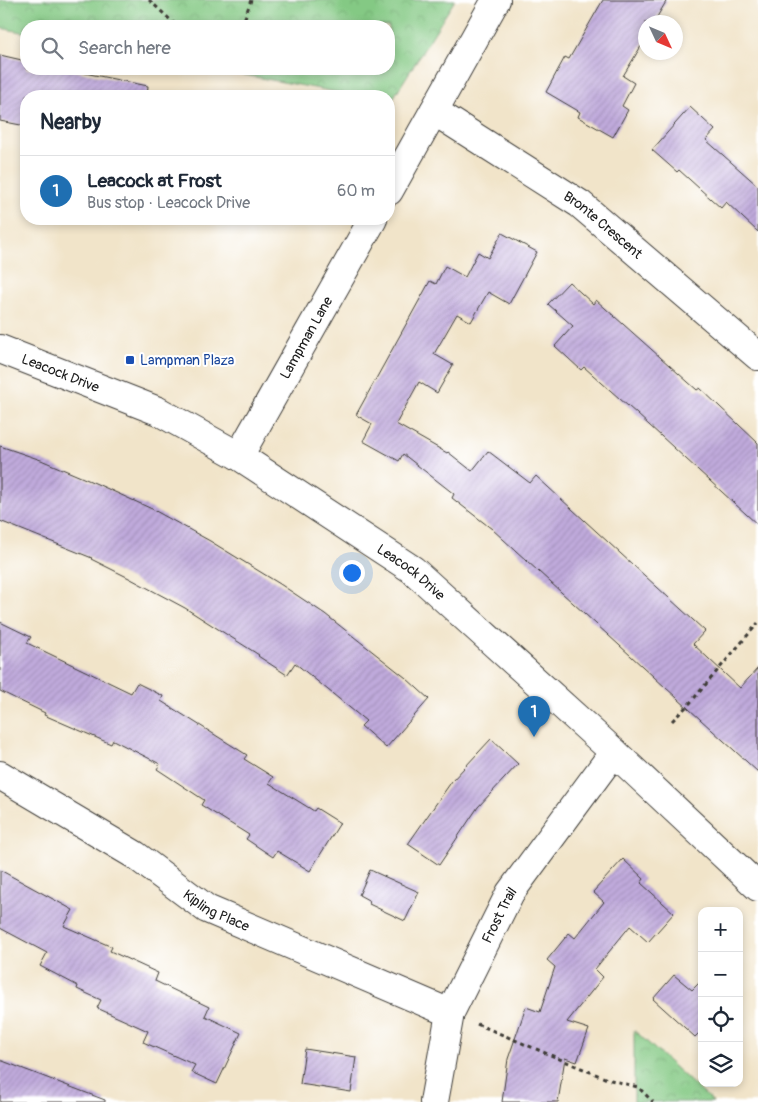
<!DOCTYPE html>
<html lang="en">
<head>
<meta charset="utf-8">
<style>
	body { margin:0; font-family:Pangolin,sans-serif; background:#f2f2f3; color:#1f2937 }
	.controls { position:absolute; right:15px; bottom:15px; display:grid; overflow:hidden; border-radius:10px; box-shadow:0 2px 8px #0003 }
	.controls button { width:45px; height:45px; display:grid; place-items:center; padding:0; border:0; border-bottom:1px solid #e0e1e3; background:#fff; color:#1f2937; font:25px sans-serif }
	.compass { position:absolute; left:638px; top:15px; width:45px; height:45px; border-radius:50%; background:#fff; box-shadow:0 2px 8px #0003; rotate:134deg }
	.you { position:absolute; left:351px; top:572px; width:18px; height:18px; margin:-12px; border:4px solid #fff; border-radius:50%; background:#1a73e8; box-shadow:0 0 0 8px #1a73e833 }
	.badge { display:grid; place-items:center; width:32px; height:32px; border-radius:50%; background:#1f6fb2; color:#fff; font-size:16px; font-weight:700 }
	.pin { position:absolute; translate:-50% -41px; filter:drop-shadow(0 1px 2px #0008) }
	.pin::after { content:''; position:absolute; top:26px; width:18px; height:15px; background:inherit; clip-path:polygon(0 0,100% 0,50% 100%) }
	.list { margin:0; padding:0; list-style:none }
	h2 { display:flex; justify-content:space-between; align-items:center; height:65px; margin:0; padding:0 20px; font-size:21px }
	h2 small { font-size:16px; font-weight:400; color:#747a83 }
	.list li { display:grid; grid-template-columns:32px 1fr auto; gap:15px; align-items:center; box-sizing:border-box; height:70px; padding:0 20px; border-top:1px solid #e0e1e3 }
	.list b { display:block; font-size:19px; white-space:nowrap }
	.list p { margin:0; font-size:16px; white-space:nowrap; color:#747a83 }
	.list em { font-size:16px; font-style:normal; color:#747a83 }
	.icon { flex:none; width:28px; height:28px; fill:none; stroke:currentColor; stroke-width:2; stroke-linecap:round; stroke-linejoin:round }
	.map { position:relative; flex:none; width:758px; height:1102px; overflow:hidden }
	.search { position:absolute; background:#fff; box-shadow:0 2px 8px #0003; left:20px; top:20px; width:375px; height:55px; display:flex; align-items:center; gap:12px; box-sizing:border-box; padding:0 18px; border-radius:20px; color:#747a83; font-size:19px }
	.panel { position:absolute; background:#fff; box-shadow:0 2px 8px #0003; left:20px; top:90px; width:375px; height:135px; border-radius:20px }
	.map>svg:first-child { display:block }
	.park { fill:url(#park-crowns); stroke:#507250 }
	.building { fill:url(#building-hatch) }
	.lines { fill:none; stroke-linecap:round; stroke-linejoin:round }
	.minor-casing { stroke:#3c3a36; stroke-width:30 }
	.path { stroke:#3c3a36; stroke-width:3; stroke-dasharray:4 4; stroke-linecap:butt }
	.minor { stroke:#fff; stroke-width:28 }
	.transit-dot { fill:#1a4fb4; stroke:#fff; stroke-width:2 }
	.labels { text-anchor:middle; dominant-baseline:central; stroke-width:4; stroke-linejoin:round; paint-order:stroke }
	.street-label { font-size:14px; fill:#1c1c1c; stroke:#fff }
	.transit-label { font-size:14px; fill:#164399; stroke:#fff; text-anchor:start }
</style>
</head>
<body>
<div class="map">
<svg width="758" height="1102" viewBox="0 0 758 1102">
	<defs>
		<pattern id="park-crowns" width="20" height="18" patternUnits="userSpaceOnUse" patternTransform="scale(1.25)"><rect width="20" height="18" fill="#84c984"/><path d="M2 6a3 3 0 1 1 6 0M12 15a3 3 0 1 1 6 0" fill="none" stroke="#71ac71"/></pattern>
		<pattern id="building-hatch" width="6" height="6" patternUnits="userSpaceOnUse" patternTransform="scale(1.25)"><rect width="6" height="6" fill="#c0aadc"/><path d="M-1 1l2-2M0 6l6-6M5 7l2-2" fill="none" stroke="#a492bc"/></pattern>
	</defs>
	<rect width="100%" height="100%" fill="#fff"/>
	<filter id="ink" filterUnits="userSpaceOnUse"><feTurbulence type="fractalNoise" baseFrequency=".02" numOctaves="2"/><feDisplacementMap in="SourceGraphic" scale="10" xChannelSelector="R" yChannelSelector="G"/><feConvolveMatrix kernelMatrix="1 2 1 2 8 2 1 2 1" color-interpolation-filters="sRGB"/></filter>
	<filter id="wash" filterUnits="userSpaceOnUse"><feTurbulence type="fractalNoise" baseFrequency=".0096" numOctaves="4" result="noise"/><feDisplacementMap in="SourceGraphic" scale="20" xChannelSelector="R" yChannelSelector="G"/><feGaussianBlur stdDeviation="1.12" result="paint"/><feColorMatrix in="noise" values="0 0 0 0 0 0 0 0 0 0 0 0 0 0 0 0 0 1.4 0 .05"/><feComposite in="paint" operator="in"/></filter>
	<g filter="url(#wash)">
		<rect width="100%" height="100%" fill="#f1e4c9"/>
		<path class="park" d="M 0,0 L 455,0 L 390,103 L 389,102 L 389,96 L 357,96 L 213,69 L 389,69 L 389,26 L 26,26 L 26,33 L 0,28 Z
			M 634,1030 L 713,1102 L 634,1102 Z"/>
		<g id="blocks">
			<path class="building" d="M 603,0 L 667,0 L 654,22 L 646,22 L 646,38 L 623,76 L 634,83 L 622,106 L 628,110 L 613,137 L 578,117 L 580,112 L 546,92 L 565,57 L 569,59 Z
				M 0,55 L 26,61 L 26,69 L 65,69 L 148,86 L 147,96 L 26,96 L 26,126 L 0,121 Z
				M 690,107 L 715,130 L 706,140 L 758,186 L 758,232 L 726,202 L 721,208 L 679,170 L 677,172 L 652,150 Z
				M 502,233 L 537,252 L 509,304 L 488,292 L 471,322 L 457,314 L 434,354 L 453,365 L 437,393 L 419,382 L 396,424 L 447,453 L 448,452 L 472,471 L 488,451 L 530,483 L 536,476 L 705,631 L 693,644 L 740,688 L 758,668 L 758,772 L 492,529 L 452,498 L 454,494 L 403,454 L 399,461 L 363,441 L 372,424 L 356,415 L 430,281 L 436,284 L 445,266 L 465,277 L 478,252 L 488,258 Z
				M 569,282 L 593,304 L 596,300 L 697,390 L 700,388 L 758,443 L 758,525 L 637,414 L 584,367 L 581,370 L 555,346 L 573,326 L 548,304 Z
				M 0,446 L 41,460 L 95,483 L 152,509 L 210,541 L 280,584 L 325,614 L 406,678 L 429,699 L 386,748 L 361,726 L 366,721 L 295,663 L 287,675 L 258,656 L 259,655 L 185,608 L 129,578 L 91,559 L 92,558 L 0,521 Z
				M 0,622 L 31,637 L 27,643 L 131,693 L 137,683 L 163,696 L 161,701 L 247,755 L 244,759 L 273,777 L 269,783 L 314,811 L 316,808 L 340,823 L 310,871 L 277,851 L 273,857 L 246,839 L 249,835 L 201,805 L 204,800 L 157,769 L 160,764 L 113,740 L 111,744 L 44,715 L 45,713 L 0,691 Z
				M 491,739 L 518,764 L 478,807 L 439,865 L 408,844 L 452,781 Z
				M 623,859 L 644,879 L 641,883 L 674,913 L 648,942 L 630,926 L 595,969 L 603,977 L 567,1022 L 589,1029 L 577,1062 L 565,1058 L 558,1102 L 502,1102 L 508,1059 L 526,1007 L 540,1012 L 555,967 L 547,960 L 569,933 L 575,938 L 604,902 L 593,892 Z
				M 0,870 L 73,910 L 64,926 L 112,947 L 110,951 L 158,973 L 155,981 L 209,1007 L 205,1016 L 241,1033 L 217,1084 L 191,1072 L 195,1065 L 143,1042 L 148,1031 L 97,1008 L 101,1000 L 77,989 L 78,986 L 40,966 L 47,953 L 0,928 Z
				M 370,870 L 419,892 L 405,921 L 369,904 L 370,901 L 359,895 Z
				M 674,975 L 692,990 L 702,980 L 702,1030 L 695,1037 L 653,999 Z
				M 305,1049 L 356,1057 L 351,1092 L 300,1084 Z
				M 0,1060 L 105,1100 L 105,1102 L 0,1102 Z"/>
		</g>
	</g>
	<g filter="url(#ink)">
		<use href="#blocks" fill-opacity="0" stroke="#3c3a36" stroke-width="1"/>
		<g class="lines">
			<g class="minor-casing">
				<g id="minor">
					<path id="s1" d="M 434,111 L 580,204 L 758,356"/>
					<path d="M 389,191 L 496,0"/>
					<path id="s2" d="M 0,349 L 158,411 L 239,456 L 413,570 L 614,752 L 758,887"/>
					<path id="s3" d="M 239,456 L 373,219"/>
					<path id="s4" d="M 0,775 L 135,855 L 207,909 L 450,1013"/>
					<path id="s5" d="M 434,1102 L 450,1013 L 510,893 L 614,752"/>
				</g>
			</g>
			<path class="path" d="M 149,0 L 177,26
				M 242,26 L 251,0
				M 672,721 L 690,703 L 758,623
				M 477,1024 L 607,1079 L 638,1087 L 653,1102"/>
			<use href="#minor" class="minor"/>
		</g>
	</g>
	<rect class="transit-dot" x="125" y="355" width="10" height="10" rx="2.5"/>
	<g class="labels">
		<g class="street-label">
			<text stroke="none"><textPath href="#s1" startOffset="204">Bronte Crescent</textPath></text>
			<text stroke="none"><textPath href="#s3" startOffset="136">Lampman Lane</textPath></text>
			<text stroke="none"><textPath href="#s2" startOffset="65">Leacock Drive</textPath></text>
			<text stroke="none"><textPath href="#s2" startOffset="470">Leacock Drive</textPath></text>
			<text stroke="none"><textPath href="#s4" startOffset="256">Kipling Place</textPath></text>
			<text stroke="none"><textPath href="#s5" startOffset="200">Frost Trail</textPath></text>
		</g>
		<g class="transit-label">
			<text x="140" y="360">Lampman Plaza</text>
		</g>
	</g>
</svg>
<div class="controls">
<button>+</button>
<button>−</button>
<button><svg class="icon" aria-label="locate" viewBox="0 0 24 24"><circle cx="12" cy="12" r="6"/><path d="M12 2v4M12 18v4M2 12h4M18 12h4"/></svg></button>
<button><svg class="icon" aria-label="layers" viewBox="0 0 24 24"><path d="M12 4l9 5-9 5-9-5zM3 14l9 5 9-5"/></svg></button>
</div>
<svg class="compass" viewBox="-18 -18 36 36"><path d="M0-13l5 13h-10z" fill="#e53935"/><path d="M0 13l5-13h-10z" fill="#747a83"/></svg>
<div class="you"></div>
<div class="pin badge" style="left:534px;top:737px">1</div>
<div class="search"><svg class="icon" aria-label="search" viewBox="0 0 24 24"><circle cx="10" cy="10" r="6"/><path d="M15 15l6 6"/></svg>Search here</div>
<section class="panel">
<h2>Nearby<small></small></h2>
<ul class="list">
<li><span class="badge">1</span><div><b>Leacock at Frost</b><p>Bus stop · Leacock Drive</p></div><em>60 m</em></li>
</ul>
</section>
</div>
</body>
</html>
